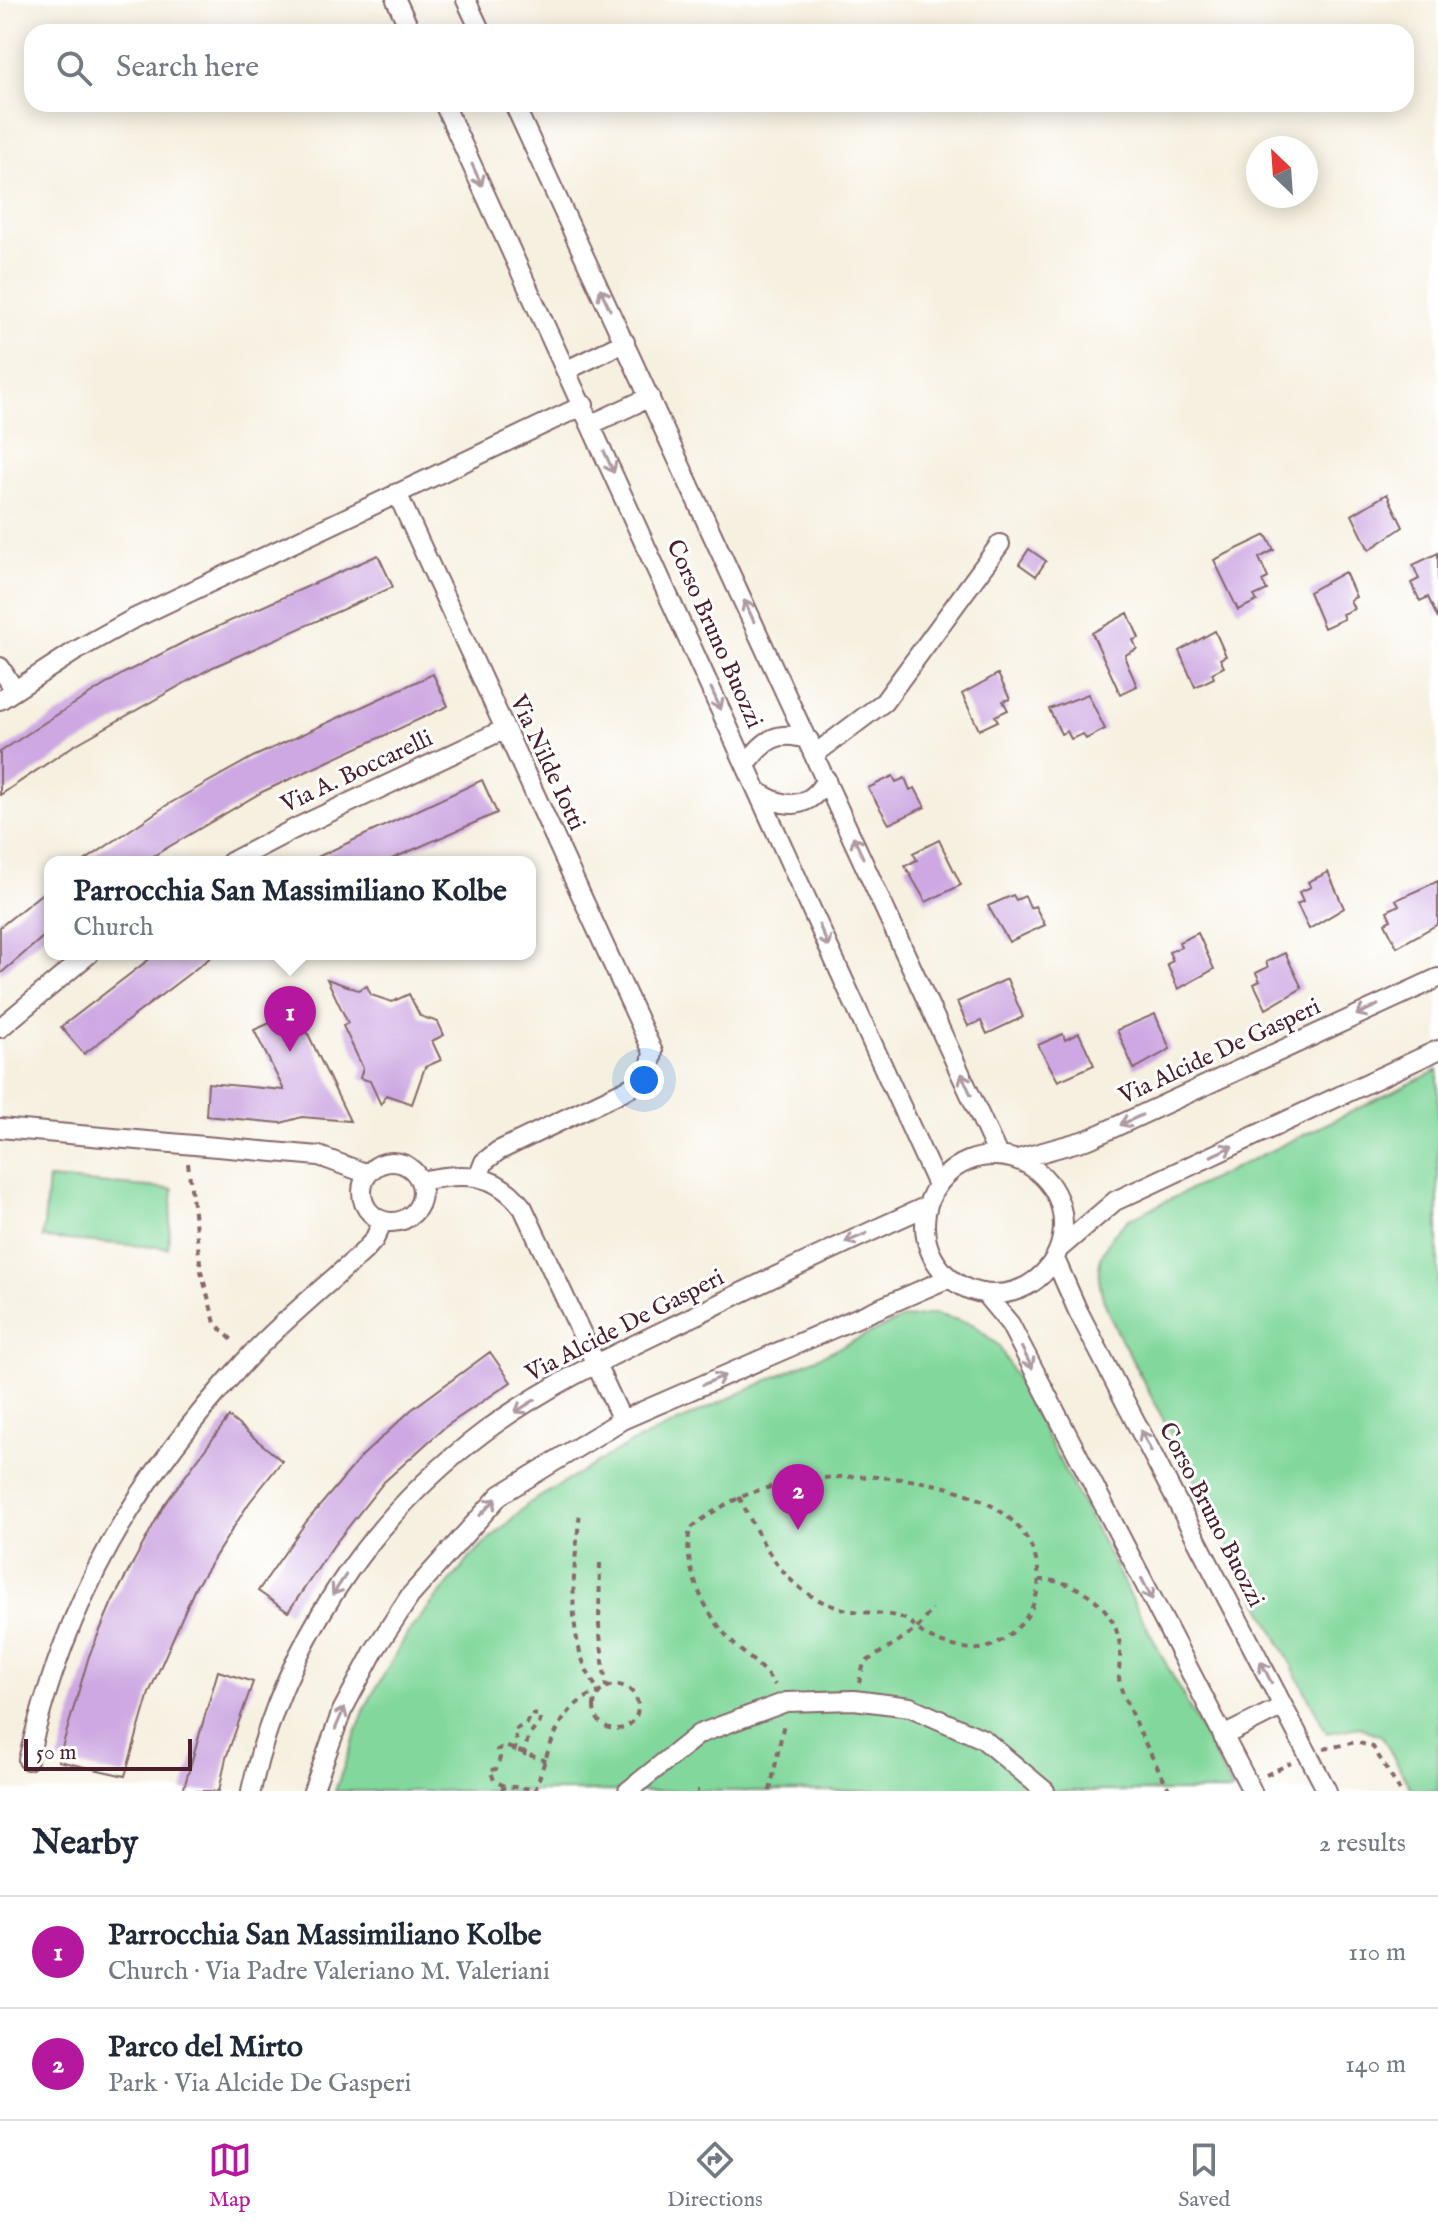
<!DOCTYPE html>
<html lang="en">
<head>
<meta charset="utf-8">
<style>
	body { margin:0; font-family:"IM FELL English",serif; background:#f2f2f3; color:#1f2937 }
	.compass { position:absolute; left:1246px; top:136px; width:72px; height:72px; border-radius:50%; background:#fff; box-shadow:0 4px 20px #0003; rotate:335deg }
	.scale { position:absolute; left:24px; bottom:20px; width:168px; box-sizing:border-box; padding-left:8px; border:4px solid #4a1f2b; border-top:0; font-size:22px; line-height:28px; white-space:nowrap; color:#4a1f2b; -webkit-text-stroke:6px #fff; paint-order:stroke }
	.you { position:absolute; left:644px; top:1080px; width:28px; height:28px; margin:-20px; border:6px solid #fff; border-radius:50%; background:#1a73e8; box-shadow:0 0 0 12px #1a73e833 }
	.badge { display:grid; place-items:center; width:52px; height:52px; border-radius:50%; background:#b5179e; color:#fff; font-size:26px; font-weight:700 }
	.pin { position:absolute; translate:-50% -66px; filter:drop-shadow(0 2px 4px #0008) }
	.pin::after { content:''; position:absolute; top:42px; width:28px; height:24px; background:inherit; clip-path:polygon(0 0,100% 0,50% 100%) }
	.popup { position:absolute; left:44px; top:856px; width:492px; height:104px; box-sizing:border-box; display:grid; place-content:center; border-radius:16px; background:#fff; filter:drop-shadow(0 2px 6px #0005); font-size:26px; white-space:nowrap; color:#747a83 }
	.popup b { font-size:30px; color:#1f2937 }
	.popup::after { content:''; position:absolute; left:50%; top:100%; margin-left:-16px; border:16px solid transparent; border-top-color:#fff }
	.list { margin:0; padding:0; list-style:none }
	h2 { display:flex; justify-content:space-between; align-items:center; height:104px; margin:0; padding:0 32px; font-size:34px }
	h2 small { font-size:26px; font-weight:400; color:#747a83 }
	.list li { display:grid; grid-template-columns:52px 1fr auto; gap:24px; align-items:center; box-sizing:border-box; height:112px; padding:0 32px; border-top:2px solid #e0e1e3 }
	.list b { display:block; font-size:30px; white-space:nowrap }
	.list p { margin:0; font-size:26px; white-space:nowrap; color:#747a83 }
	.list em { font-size:26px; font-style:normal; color:#747a83 }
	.icon { flex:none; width:44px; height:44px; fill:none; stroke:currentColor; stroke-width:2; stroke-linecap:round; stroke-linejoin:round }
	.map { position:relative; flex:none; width:1438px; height:1791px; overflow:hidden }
	.search { position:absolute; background:#fff; box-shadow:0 4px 20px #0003; left:24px; right:24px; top:24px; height:88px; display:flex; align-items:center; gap:20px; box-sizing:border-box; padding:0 28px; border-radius:24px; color:#747a83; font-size:30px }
	.sheet { height:328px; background:#fff }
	nav { display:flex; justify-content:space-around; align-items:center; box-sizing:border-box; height:112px; border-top:2px solid #e0e1e3; background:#fff; font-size:22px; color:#747a83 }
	nav a { display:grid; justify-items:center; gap:4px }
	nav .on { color:#b5179e }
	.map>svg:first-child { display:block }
	.green { fill:#82d89c; stroke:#667c64; stroke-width:2 }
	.building { fill:#cda8e2 }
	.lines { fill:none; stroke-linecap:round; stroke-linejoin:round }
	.minor-casing { stroke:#86686a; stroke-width:22 }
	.path { stroke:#86686a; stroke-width:4; stroke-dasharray:6 6; stroke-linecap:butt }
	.minor { stroke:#fff; stroke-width:18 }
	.oneway { stroke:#ae9aa0 }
	.labels { text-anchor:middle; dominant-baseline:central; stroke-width:6; stroke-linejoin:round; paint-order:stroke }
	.street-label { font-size:24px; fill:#4a1f2b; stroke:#fff }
</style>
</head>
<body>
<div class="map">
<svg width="1438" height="1791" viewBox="0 0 1438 1791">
	<rect width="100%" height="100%" fill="#fff"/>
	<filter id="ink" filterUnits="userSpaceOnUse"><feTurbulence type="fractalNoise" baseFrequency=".0125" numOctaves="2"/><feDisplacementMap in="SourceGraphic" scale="16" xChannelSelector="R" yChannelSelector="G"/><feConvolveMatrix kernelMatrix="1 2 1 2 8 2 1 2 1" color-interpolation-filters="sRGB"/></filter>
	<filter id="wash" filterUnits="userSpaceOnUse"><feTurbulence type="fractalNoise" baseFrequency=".006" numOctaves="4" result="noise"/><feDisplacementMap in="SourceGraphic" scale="32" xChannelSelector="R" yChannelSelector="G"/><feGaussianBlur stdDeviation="1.8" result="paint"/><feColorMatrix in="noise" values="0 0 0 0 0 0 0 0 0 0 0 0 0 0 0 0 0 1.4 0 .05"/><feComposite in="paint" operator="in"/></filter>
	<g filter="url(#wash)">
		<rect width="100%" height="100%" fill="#f6f0e0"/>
		<path class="green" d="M 1438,1070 L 1438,1791 L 1412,1791 L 1382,1736 L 1359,1727 L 1327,1733 L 1114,1325 C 1093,1281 1090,1253 1129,1219 Z
			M 48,1179 L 173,1189 L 168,1248 L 43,1238 Z
			M 935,1314 L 972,1324 L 999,1346 L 1233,1791 L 335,1791 L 366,1706 L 409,1631 L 471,1557 L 528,1504 L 626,1446 L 901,1319 Z"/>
		<g id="blocks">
			<path class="building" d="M 1387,494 L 1403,527 L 1369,550 L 1352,515 Z
				M 1266,535 L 1274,550 L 1259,558 L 1268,578 L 1262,581 L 1267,590 L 1254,596 L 1257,601 L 1238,610 L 1214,560 Z
				M 1029,549 L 1046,561 L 1036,576 L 1019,564 Z
				M 1438,553 L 1438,619 L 1428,597 L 1420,601 L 1411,583 L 1419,579 L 1413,565 Z
				M 378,555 L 393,587 L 213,667 L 73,746 L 0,795 L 0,752 L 47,721 L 124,673 L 190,639 Z
				M 1345,572 L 1356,597 L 1350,600 L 1354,609 L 1342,614 L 1344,619 L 1324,628 L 1309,592 Z
				M 1128,613 L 1139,638 L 1133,640 L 1137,649 L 1125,655 L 1126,661 L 1137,686 L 1120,694 L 1092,633 Z
				M 1215,631 L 1226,656 L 1220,659 L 1224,667 L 1212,673 L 1214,678 L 1195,687 L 1179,651 Z
				M 433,674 L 448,706 L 262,792 L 143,862 L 83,862 L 167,805 L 253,757 Z
				M 998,674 L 1010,699 L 1003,701 L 1008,710 L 995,716 L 998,721 L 979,730 L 962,694 Z
				M 1088,694 L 1105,729 L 1086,739 L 1083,734 L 1071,739 L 1067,731 L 1061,734 L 1049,709 Z
				M 893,776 L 896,782 L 905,778 L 910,790 L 915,788 L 925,807 L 889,824 L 868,788 Z
				M 482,780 L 497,813 L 385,862 L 307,862 Z
				M 939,840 L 961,885 L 926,902 L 905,866 L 917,860 L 913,853 Z
				M 1328,872 L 1344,908 L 1309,929 L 1297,904 L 1303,901 L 1299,892 L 1311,887 L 1308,882 Z
				M 1438,881 L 1438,924 L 1397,947 L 1385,923 L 1391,920 L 1387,911 L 1399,905 L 1396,900 Z
				M 50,887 L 50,931 L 0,974 L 0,927 Z
				M 1013,895 L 1016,900 L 1025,896 L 1030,908 L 1035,906 L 1045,925 L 1009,942 L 988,906 Z
				M 1198,933 L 1214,969 L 1178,989 L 1167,964 L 1173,961 L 1169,952 L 1181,947 L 1179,942 Z
				M 1285,953 L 1302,988 L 1266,1009 L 1254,984 L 1260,981 L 1256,973 L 1268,967 L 1266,962 Z
				M 156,954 L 215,954 L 84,1054 L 61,1027 Z
				M 327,979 L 358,990 L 367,986 L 371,995 L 392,1002 L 409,994 L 420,1016 L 438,1022 L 444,1035 L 432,1041 L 441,1060 L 425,1067 L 412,1104 L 386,1095 L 381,1105 L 370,1081 L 360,1078 L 363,1068 L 343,1026 L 348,1023 Z
				M 1007,979 L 1023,1017 L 987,1034 L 981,1021 L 968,1026 L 957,1002 Z
				M 297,1011 L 350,1121 L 302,1117 L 281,1123 L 206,1116 L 208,1083 L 284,1090 L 254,1030 Z
				M 1155,1014 L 1170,1049 L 1134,1069 L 1117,1030 Z
				M 1079,1033 L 1094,1065 L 1058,1081 L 1038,1045 L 1063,1034 L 1065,1040 Z
				M 490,1352 L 511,1382 L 445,1427 L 384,1482 L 334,1545 L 288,1612 L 258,1591 L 306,1522 L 362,1456 L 411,1410 Z
				M 229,1417 L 282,1461 L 249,1503 L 195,1588 L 149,1693 L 125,1776 L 58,1761 L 89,1656 L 112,1602 L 164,1505 Z
				M 218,1671 L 253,1682 L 226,1758 L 219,1791 L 183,1791 Z"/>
		</g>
	</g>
	<g filter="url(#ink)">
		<use href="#blocks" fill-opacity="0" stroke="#86686a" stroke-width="2"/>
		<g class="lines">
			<g class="minor-casing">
				<path id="minor" d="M 396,0 L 411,32
					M 466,0 L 481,32
					M 444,104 L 937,1185
					M 514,104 L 998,1155
					M 567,370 L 625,342
					M 592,424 L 650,397
					M 397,493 L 653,1052 L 649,1075 L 640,1083 L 498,1151 L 484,1162 L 479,1175
					M 0,667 L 14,689
					M 0,700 L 77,650 L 131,620 L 584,405
					M 815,754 L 884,702 L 1000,544
					M 746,765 C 763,740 778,729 809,740
					M 759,792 C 784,810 811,809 826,779
					M 231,862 L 294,829 L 505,729
					M 0,1028 L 89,954
					M 0,1128 L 319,1156 L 368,1174
					M925 1225a69 69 0 1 1 138 0a69 69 0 1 1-138 0Z
					M 1018,1159 L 1089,1139 L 1438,978
					M362 1192a30 30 0 1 1 60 0a30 30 0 1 1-60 0Z
					M 420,1181 C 463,1172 495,1171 523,1208 L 622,1420
					M 1060,1248 L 1115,1201 L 1438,1050
					M 1055,1259 L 1077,1309 L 1327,1791
					M 984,1293 L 1010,1324 L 1252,1791
					M 1223,1736 L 1283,1706
					M 28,1760 C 67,1597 134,1482 247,1359 C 282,1321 325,1287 363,1252 L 374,1240 L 383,1221
					M 251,1791 C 282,1648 367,1520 484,1432 C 549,1383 624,1350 696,1315 C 773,1277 849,1241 927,1206
					M 313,1791 L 342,1711 L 374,1651 L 410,1596 L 500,1495 L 622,1420 L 949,1278
					M 628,1791 L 699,1734 L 786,1702 L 854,1700 L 910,1707 L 983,1739 L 1045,1791"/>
			</g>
			<path class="path" d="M 188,1163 L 201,1271 L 215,1323 L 235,1343
				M 739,1497 C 765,1548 786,1597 848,1610 C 866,1614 885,1612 902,1618 C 910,1620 915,1627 921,1632 C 936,1643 954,1647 972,1649 C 989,1651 1003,1640 1015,1630 C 1032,1615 1041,1592 1038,1570 C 1024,1469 844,1466 770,1487 C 740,1495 714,1509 690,1529 C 681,1568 708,1619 736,1646 C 752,1661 762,1666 775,1685
				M 600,1563 L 599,1626 L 606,1687
				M 1039,1580 C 1077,1579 1117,1606 1120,1648 C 1121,1663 1116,1677 1122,1691 C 1135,1725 1153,1759 1170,1791
				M 859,1683 L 864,1663 L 917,1629 L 932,1609
				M594 1707a22 22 0 1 1 44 0a22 22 0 1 1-44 0Z
				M 1324,1749 L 1356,1742 L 1373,1747 L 1400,1791
				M 514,1752 L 517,1742 L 514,1730 L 526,1724 L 530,1714 L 539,1715 L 540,1722 L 528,1737 L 524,1756
				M 1266,1775 L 1291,1763
				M 504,1786 L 494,1780 L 490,1770 L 496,1769 L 500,1758 L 497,1750 L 505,1746 L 546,1761
				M 502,1791 L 504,1786 L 535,1789
				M 535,1791 C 548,1754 557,1703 600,1692 C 561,1643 575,1568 580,1510
				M 697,1791 L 699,1791
				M 770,1791 L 784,1723"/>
			<use href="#minor" class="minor"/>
		</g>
		<defs><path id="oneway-shaft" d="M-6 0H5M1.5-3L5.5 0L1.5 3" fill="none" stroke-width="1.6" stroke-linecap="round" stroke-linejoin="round" transform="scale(2)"/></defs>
		<g class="oneway">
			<use href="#oneway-shaft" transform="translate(477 175) rotate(65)"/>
			<use href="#oneway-shaft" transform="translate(605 299) rotate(-115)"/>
			<use href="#oneway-shaft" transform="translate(609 462) rotate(66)"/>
			<use href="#oneway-shaft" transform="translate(749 611) rotate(-115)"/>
			<use href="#oneway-shaft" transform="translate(716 699) rotate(66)"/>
			<use href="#oneway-shaft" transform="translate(858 847) rotate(-115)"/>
			<use href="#oneway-shaft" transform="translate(824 936) rotate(66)"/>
			<use href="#oneway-shaft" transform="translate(1367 1010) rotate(155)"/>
			<use href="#oneway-shaft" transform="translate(966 1084) rotate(-115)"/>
			<use href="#oneway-shaft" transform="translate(1131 1120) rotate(155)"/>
			<use href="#oneway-shaft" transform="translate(1222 1151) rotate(-25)"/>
			<use href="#oneway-shaft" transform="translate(856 1238) rotate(156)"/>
			<use href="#oneway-shaft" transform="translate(1027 1358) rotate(63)"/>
			<use href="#oneway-shaft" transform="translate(714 1380) rotate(-23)"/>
			<use href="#oneway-shaft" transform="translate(525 1406) rotate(148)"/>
			<use href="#oneway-shaft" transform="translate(1146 1441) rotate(-117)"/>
			<use href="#oneway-shaft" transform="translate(488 1507) rotate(-46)"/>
			<use href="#oneway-shaft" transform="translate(339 1585) rotate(124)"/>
			<use href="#oneway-shaft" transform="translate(1147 1589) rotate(63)"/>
			<use href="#oneway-shaft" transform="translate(1266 1672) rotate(-117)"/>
			<use href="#oneway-shaft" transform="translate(340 1718) rotate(-67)"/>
		</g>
	</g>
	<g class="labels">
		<g class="street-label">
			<text transform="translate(714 634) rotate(66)">Corso Bruno Buozzi</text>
			<text transform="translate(547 763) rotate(65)">Via Nilde Iotti</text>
			<text transform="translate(357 772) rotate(-25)">Via A. Boccarelli</text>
			<text transform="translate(1220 1052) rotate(-25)">Via Alcide De Gasperi</text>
			<text transform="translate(625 1326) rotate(-27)">Via Alcide De Gasperi</text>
			<text transform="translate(1211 1515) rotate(63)">Corso Bruno Buozzi</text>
		</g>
	</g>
</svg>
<svg class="compass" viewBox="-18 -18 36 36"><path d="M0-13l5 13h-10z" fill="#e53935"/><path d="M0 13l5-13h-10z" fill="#747a83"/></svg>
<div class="scale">50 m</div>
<div class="you"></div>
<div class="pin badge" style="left:290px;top:1052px">1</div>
<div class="popup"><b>Parrocchia San Massimiliano Kolbe</b>Church</div>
<div class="pin badge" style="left:798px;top:1530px">2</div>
<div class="search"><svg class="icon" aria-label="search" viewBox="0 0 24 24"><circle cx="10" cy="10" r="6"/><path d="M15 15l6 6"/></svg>Search here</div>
</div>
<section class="sheet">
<h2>Nearby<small>2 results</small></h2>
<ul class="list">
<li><span class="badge">1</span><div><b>Parrocchia San Massimiliano Kolbe</b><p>Church · Via Padre Valeriano M. Valeriani</p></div><em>110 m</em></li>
<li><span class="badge">2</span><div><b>Parco del Mirto</b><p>Park · Via Alcide De Gasperi</p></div><em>140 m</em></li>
</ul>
</section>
<nav>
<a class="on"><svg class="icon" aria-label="map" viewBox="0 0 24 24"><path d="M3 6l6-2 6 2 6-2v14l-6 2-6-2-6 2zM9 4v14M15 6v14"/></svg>Map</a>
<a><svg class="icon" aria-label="directions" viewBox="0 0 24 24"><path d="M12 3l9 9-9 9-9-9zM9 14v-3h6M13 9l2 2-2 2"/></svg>Directions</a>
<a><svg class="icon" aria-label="saved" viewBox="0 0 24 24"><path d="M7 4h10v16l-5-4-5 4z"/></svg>Saved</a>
</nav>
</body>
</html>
